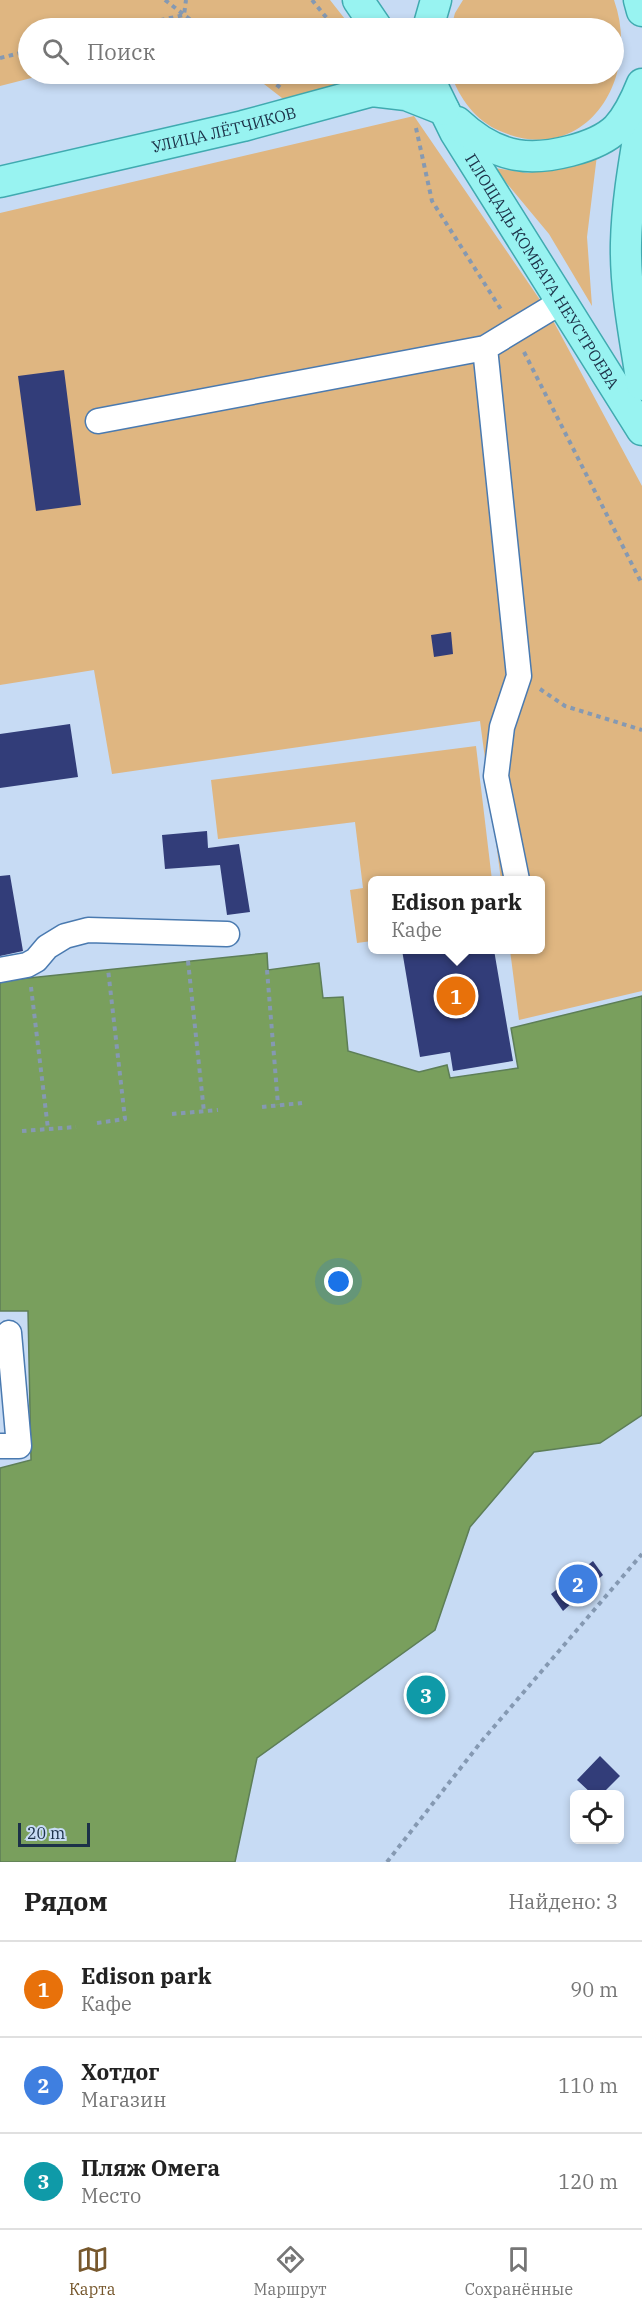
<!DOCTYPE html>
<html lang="ru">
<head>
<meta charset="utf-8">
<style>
	body { margin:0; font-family:"IBM Plex Serif",serif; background:#f6f6f6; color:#222 }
	.controls { position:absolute; right:18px; bottom:18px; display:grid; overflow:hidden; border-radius:9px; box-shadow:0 3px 9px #0003 }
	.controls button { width:54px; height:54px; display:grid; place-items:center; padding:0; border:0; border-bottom:2px solid #e0e0e0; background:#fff; color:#222; font:30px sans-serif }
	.scale { position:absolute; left:18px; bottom:15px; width:72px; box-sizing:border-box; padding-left:6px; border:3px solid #1c3148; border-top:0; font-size:16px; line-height:21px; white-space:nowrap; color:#1c3148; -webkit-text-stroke:4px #c7dbf4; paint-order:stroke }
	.you { position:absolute; left:339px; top:1282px; width:21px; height:21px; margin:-15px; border:4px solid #fff; border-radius:50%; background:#1a73e8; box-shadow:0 0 0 9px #1a73e833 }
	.badge { display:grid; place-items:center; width:39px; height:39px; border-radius:50%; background:#77582d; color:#fff; font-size:20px; font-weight:700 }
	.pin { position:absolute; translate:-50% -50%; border:3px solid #fff; box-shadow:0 2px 6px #0006 }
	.popup { position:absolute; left:368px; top:876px; width:177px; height:78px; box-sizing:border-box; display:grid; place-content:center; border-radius:9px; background:#fff; filter:drop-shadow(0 2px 4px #0005); font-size:20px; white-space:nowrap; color:#767676 }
	.popup b { font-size:22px; color:#222 }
	.popup::after { content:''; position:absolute; left:50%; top:100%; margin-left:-12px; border:12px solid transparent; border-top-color:#fff }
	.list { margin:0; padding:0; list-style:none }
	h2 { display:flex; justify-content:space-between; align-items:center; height:78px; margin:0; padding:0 24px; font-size:26px }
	h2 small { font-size:20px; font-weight:400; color:#767676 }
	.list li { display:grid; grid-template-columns:39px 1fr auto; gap:18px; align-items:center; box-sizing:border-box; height:96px; padding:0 24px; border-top:2px solid #e0e0e0 }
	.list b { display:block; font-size:22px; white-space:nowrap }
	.list p { margin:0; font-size:20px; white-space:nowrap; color:#767676 }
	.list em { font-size:20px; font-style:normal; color:#767676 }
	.icon { flex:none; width:33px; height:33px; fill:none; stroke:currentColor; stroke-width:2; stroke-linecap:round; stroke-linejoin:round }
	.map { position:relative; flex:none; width:642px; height:1862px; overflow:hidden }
	.search { position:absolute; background:#fff; box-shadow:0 3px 9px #0003; left:18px; right:18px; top:18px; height:66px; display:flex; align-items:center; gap:15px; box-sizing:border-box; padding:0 21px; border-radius:33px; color:#767676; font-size:22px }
	.sheet { height:366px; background:#fff }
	nav { display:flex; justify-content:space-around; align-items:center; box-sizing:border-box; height:84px; border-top:2px solid #e0e0e0; background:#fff; font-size:16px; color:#767676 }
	nav a { display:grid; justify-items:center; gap:3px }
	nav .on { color:#77582d }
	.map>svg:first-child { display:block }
	.green { fill:#dfb681 }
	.water { fill:#799f5d; stroke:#5d7e57; stroke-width:1.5 }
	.building { fill:#323d79 }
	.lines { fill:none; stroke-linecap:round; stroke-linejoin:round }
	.minor-casing { stroke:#4a7ab0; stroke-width:27 }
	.major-casing { stroke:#40aab0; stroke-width:33 }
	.path { stroke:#8599b2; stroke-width:4; stroke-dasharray:4.5 4.5; stroke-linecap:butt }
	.minor { stroke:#fff; stroke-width:24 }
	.major { stroke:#98f3f1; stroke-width:30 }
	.labels { text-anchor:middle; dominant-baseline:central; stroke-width:6; stroke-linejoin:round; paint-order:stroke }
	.street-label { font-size:16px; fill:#1c3148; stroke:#c7dbf4 }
</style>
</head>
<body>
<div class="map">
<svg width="642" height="1862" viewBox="0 0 642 1862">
	<rect width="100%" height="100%" fill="#c7dbf4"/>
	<path class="green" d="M 0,0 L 330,0 L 352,28 L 28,28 L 28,74 L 47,74 L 0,86 Z
		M 463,0 L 614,0 C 642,79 585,168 500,131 C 476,121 459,98 451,74 L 614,74 L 614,28 L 451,28 L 455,13 Z
		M 251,74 L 363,74 L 358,84 L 291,105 Z
		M 414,116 L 549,313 L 642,486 L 642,991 L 519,1020 L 510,950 L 540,950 L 540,880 L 501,880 L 480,721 L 112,774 L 94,670 L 0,685 L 0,213 Z
		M 598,147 L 587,237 L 592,306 L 549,234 L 494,168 L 528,173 L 565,165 Z
		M 476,746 L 492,880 L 372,880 L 372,941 L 357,943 L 350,890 L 363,888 L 355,822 L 218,839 L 211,780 Z"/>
	<path class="water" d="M 267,953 L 268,970 L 319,963 L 323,998 L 343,997 L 348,1051 L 419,1072 L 447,1065 L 450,1078 L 518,1068 L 511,1028 L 642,996 L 642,1415 L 600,1443 L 534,1452 L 470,1527 L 435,1630 L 257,1758 L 235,1862 L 0,1862 L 0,1468 L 31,1460 L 28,1311 L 0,1311 L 0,981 Z"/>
	<path class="building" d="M 64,370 L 81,505 L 36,511 L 18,376 Z
		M 451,632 L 453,654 L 434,657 L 431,635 Z
		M 70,724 L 78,777 L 0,788 L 0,734 Z
		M 207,831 L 208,848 L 239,844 L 250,912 L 227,915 L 220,865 L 165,869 L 162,835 Z
		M 10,875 L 23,951 L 0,956 L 0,876 Z
		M 402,950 L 494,950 L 513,1061 L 453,1071 L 450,1052 L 420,1057 Z
		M 593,1561 L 603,1575 L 563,1611 L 551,1594 Z
		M 600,1756 L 620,1776 L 602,1794 L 592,1794 L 577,1780 Z"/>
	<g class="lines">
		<g class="minor-casing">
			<path id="minor" d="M 98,421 L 485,348
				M 517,880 L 496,776 L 502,727 L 519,676 L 485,348 L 561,302
				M 0,970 L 27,965 L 36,960 L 47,947 L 65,936 L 88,930 L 227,934
				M 0,1446 L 19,1446 L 9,1333"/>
		</g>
		<g class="major-casing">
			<g id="major">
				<path d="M 358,0 L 377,28"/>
				<path d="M 639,0 L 642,11"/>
				<path d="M 428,28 L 436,0"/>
				<path id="s1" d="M 429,74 L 431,83 L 455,132 L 642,430"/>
				<path d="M 642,115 C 635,158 627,200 626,243 C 625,291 635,338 642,385"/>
				<path d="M 457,122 C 474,138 493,151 517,155 C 545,160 597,148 617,128 C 629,115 636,99 642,84"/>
				<path id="s2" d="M 0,182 L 243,126 L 372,91 L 406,95 L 444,110"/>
			</g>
		</g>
		<path class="path" d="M 165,0 L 201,28
			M 312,0 L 335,28
			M 125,28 L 184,15 L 186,0
			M 0,58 L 28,51
			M 262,74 L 281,88
			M 416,128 L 432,201 L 502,311
			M 524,352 L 642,584
			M 540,689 L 565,706 L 642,730
			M 188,961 L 204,1112
			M 267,970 L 278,1105
			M 31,987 L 48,1129
			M 262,1107 L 302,1103
			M 172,1114 L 218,1110
			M 97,1123 L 125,1119 L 108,969
			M 22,1131 L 76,1127
			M 387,1862 L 481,1742 L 642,1554"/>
		<use href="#minor" class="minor"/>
		<use href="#major" class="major"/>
	</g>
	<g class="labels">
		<g class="street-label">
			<text stroke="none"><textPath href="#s2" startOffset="230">УЛИЦА ЛЁТЧИКОВ</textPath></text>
			<text stroke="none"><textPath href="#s1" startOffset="228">ПЛОЩАДЬ КОМБАТА НЕУСТРОЕВА</textPath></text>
		</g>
	</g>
</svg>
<div class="controls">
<button><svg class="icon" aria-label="locate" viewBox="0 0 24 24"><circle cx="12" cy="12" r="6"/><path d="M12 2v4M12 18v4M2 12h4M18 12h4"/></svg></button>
</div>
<div class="scale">20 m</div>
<div class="you"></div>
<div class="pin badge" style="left:456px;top:996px;background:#e8710a">1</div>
<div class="popup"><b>Edison park</b>Кафе</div>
<div class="pin badge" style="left:578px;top:1584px;background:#3f7fe0">2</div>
<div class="pin badge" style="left:426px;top:1695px;background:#0f9aa8">3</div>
<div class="search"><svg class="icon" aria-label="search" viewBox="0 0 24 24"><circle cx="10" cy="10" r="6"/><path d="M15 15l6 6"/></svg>Поиск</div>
</div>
<section class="sheet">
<h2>Рядом<small>Найдено: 3</small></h2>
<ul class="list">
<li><span class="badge" style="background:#e8710a">1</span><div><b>Edison park</b><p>Кафе</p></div><em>90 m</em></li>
<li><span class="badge" style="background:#3f7fe0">2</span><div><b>Хотдог</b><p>Магазин</p></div><em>110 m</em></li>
<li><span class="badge" style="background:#0f9aa8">3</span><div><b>Пляж Омега</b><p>Место</p></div><em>120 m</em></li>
</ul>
</section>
<nav>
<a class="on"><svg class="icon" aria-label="map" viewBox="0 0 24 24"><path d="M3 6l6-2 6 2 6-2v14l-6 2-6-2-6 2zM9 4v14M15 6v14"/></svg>Карта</a>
<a><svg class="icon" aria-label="directions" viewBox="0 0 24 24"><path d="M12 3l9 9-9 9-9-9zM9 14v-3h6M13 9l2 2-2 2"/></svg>Маршрут</a>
<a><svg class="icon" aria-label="saved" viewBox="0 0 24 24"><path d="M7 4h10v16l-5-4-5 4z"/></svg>Сохранённые</a>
</nav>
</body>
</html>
